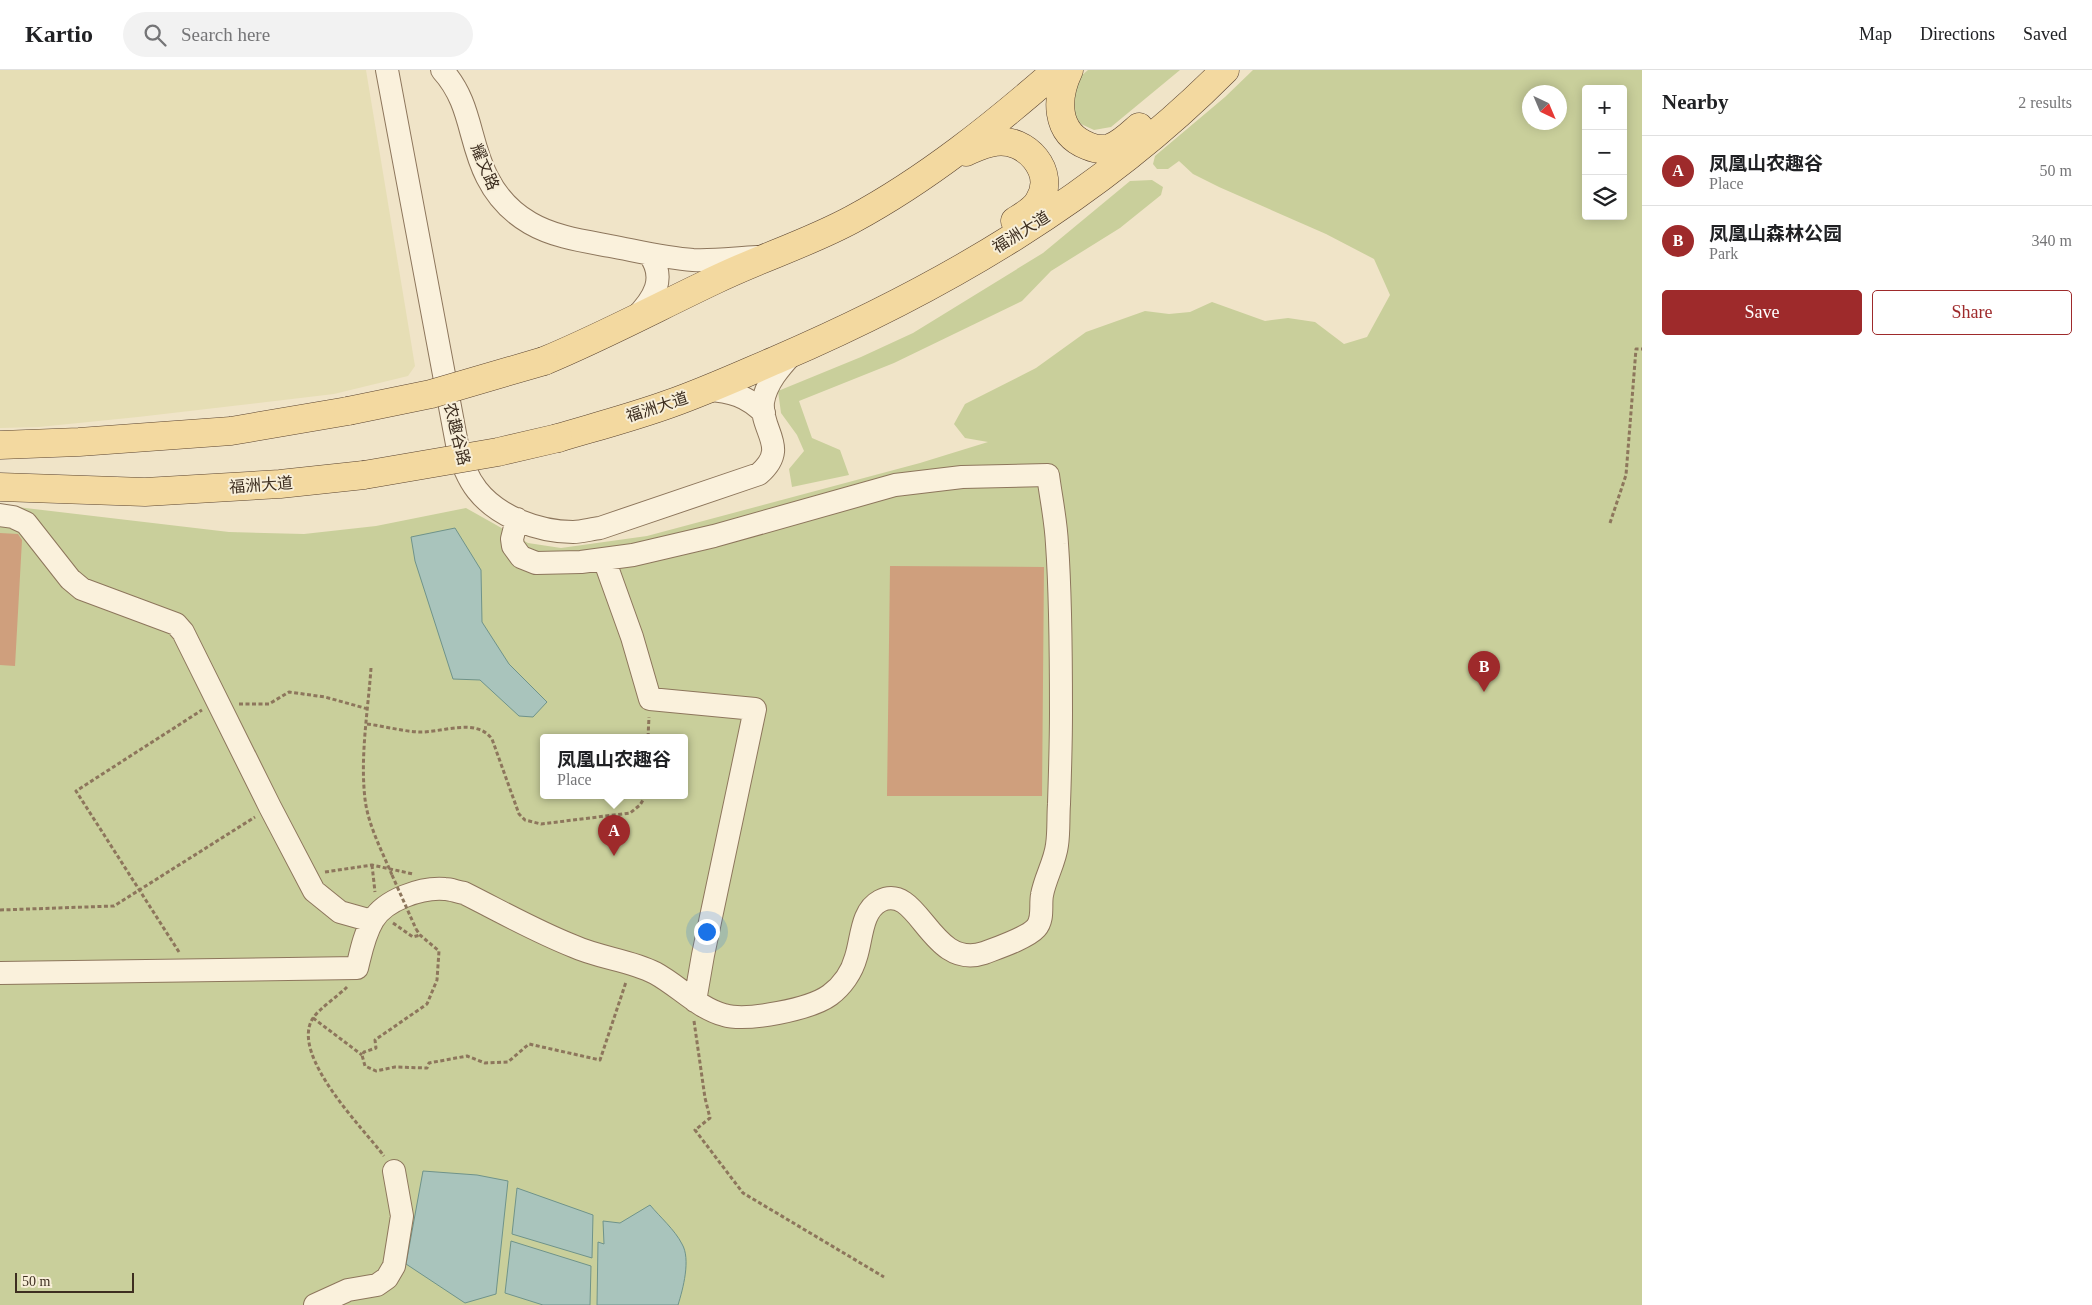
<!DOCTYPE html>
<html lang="en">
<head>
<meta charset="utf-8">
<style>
	body { margin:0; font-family:"Times New Roman","Noto Sans SC",serif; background:#f2f2f2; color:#202124 }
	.controls { position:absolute; right:15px; top:15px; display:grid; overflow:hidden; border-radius:5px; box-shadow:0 2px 12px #0003 }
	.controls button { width:45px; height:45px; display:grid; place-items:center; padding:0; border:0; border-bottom:1px solid #e0e0e0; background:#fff; color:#202124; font:25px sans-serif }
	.compass { position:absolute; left:1522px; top:15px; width:45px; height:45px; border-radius:50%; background:#fff; box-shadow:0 2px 12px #0003; rotate:136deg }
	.scale { position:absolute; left:15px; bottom:12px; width:119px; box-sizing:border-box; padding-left:5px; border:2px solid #3d2e20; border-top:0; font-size:14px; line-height:18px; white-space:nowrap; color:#3d2e20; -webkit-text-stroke:4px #f7eed8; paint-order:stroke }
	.you { position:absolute; left:706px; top:861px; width:18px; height:18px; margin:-12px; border:4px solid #fff; border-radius:50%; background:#1a73e8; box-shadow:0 0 0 8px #1a73e833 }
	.badge { display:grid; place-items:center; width:32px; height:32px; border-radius:50%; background:#9e2a2b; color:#fff; font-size:16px; font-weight:700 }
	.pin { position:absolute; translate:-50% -41px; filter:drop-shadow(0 1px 2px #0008) }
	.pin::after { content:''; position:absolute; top:26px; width:18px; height:15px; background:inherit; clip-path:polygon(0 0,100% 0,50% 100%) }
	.popup { position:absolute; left:540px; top:664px; width:148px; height:65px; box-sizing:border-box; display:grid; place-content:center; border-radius:5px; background:#fff; filter:drop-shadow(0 1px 4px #0005); font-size:16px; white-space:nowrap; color:#757577 }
	.popup b { font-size:19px; color:#202124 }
	.popup::after { content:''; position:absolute; left:50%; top:100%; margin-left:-10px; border:10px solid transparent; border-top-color:#fff }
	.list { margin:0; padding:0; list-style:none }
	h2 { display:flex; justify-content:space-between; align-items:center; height:65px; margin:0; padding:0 20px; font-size:21px }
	h2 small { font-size:16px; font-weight:400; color:#757577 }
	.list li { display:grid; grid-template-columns:32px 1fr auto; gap:15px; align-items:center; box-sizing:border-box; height:70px; padding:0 20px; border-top:1px solid #e0e0e0 }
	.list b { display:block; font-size:19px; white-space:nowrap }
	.list p { margin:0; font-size:16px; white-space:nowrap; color:#757577 }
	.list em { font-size:16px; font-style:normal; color:#757577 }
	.actions { display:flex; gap:10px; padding:15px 20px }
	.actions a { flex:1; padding:11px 0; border:1px solid #9e2a2b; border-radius:5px; text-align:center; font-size:18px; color:#9e2a2b }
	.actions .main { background:#9e2a2b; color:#fff }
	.icon { flex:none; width:28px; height:28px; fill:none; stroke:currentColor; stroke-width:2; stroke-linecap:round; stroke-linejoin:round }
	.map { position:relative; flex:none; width:1642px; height:1235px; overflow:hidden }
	header { display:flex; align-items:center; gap:30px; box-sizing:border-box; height:70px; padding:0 25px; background:#fff; border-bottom:1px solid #e0e0e0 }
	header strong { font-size:24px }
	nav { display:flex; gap:28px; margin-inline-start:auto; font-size:18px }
	.search { width:350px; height:45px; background:#f2f2f2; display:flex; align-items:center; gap:12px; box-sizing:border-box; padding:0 18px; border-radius:28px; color:#757577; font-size:19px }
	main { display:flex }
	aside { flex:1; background:#fff }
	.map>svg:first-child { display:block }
	.farmland { fill:#e6deb5 }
	.green { fill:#c9cf9b; fill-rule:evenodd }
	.water { fill:#a9c4bc; stroke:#6f938a }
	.building { fill:#cf9f7d }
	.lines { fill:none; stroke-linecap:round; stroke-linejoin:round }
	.minor-casing { stroke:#8d765c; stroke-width:24 }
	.major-casing { stroke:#5b4430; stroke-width:29 }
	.path { stroke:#8d765c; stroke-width:3; stroke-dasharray:4 2.5; stroke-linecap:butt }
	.minor { stroke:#faf1dc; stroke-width:22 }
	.major { stroke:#f3d9a0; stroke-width:28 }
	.major-bridge-casing { stroke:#5b4430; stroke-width:29; stroke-linecap:butt }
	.path-bridge { stroke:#8d765c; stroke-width:3; stroke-dasharray:4 2.5; stroke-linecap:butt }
	.major-bridge { stroke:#f3d9a0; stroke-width:28 }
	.labels { text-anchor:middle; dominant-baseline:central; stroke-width:4; stroke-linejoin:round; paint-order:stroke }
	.street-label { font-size:16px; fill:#3d2e20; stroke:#f7eed8 }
</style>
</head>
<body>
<header>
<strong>Kartio</strong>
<div class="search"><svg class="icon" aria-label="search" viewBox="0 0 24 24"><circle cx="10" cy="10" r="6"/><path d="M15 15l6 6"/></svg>Search here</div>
<nav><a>Map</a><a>Directions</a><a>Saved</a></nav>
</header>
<main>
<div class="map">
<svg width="1642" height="1235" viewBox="0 0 1642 1235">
	<rect width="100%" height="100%" fill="#f0e4c8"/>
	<path class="farmland" d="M 0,0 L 366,0 L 415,296 L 408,306 L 334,324 L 138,347 L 39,357 L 0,358 Z"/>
	<path class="green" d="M 1088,0 L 1180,0 L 1111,57 L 1094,60 L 1081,54 L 1071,41 L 1074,12 Z
		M 1253,0 L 1642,0 L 1642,1235 L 0,1235 L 0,435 L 229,462 L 304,464 L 376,456 L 466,438 L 528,473 L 561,478 L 647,466 L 920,393 L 988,372 L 965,368 L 954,354 L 965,334 L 1036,298 L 1086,262 L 1145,241 L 1169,244 L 1190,242 L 1212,232 L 1265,251 L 1288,248 L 1315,252 L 1344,274 L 1367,267 L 1390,225 L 1374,189 L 1326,164 L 1219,117 L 1193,104 L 1179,91 L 1168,99 L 1157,99 L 1153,94 L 1155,86 L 1225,27 ZM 1586,19 L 1623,19 L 1623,146 L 1586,146 ZM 1530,22 L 1560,22 L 1560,52 L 1530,52 ZM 544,667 L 684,667 L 684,725 L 544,725 Z
		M 1152,110 L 1163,117 L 1161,125 L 1120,158 L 1051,201 L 1022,231 L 894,293 L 799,331 L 812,368 L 840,380 L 849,405 L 792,417 L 789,399 L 804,381 L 797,365 L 781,343 L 778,321 L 861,287 L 913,263 L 1043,183 L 1130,111 Z"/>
	<path class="water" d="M 455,458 L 481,500 L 482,552 L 509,594 L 547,632 L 533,647 L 519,646 L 480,610 L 453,609 L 415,491 L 411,467 Z
		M 423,1101 L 477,1105 L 508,1111 L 496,1224 L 465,1233 L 406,1194 Z
		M 517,1118 L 593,1145 L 592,1188 L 512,1164 Z
		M 650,1135 C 660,1147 675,1160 682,1174 C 691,1189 683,1219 678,1235 L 597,1235 L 598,1172 L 604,1174 L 603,1151 L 620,1153 Z
		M 511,1171 L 591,1196 L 590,1235 L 543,1235 L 505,1223 Z"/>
	<path class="building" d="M 0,463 L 18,464 L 22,470 L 15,596 L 0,595 Z
		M 890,496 L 1044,497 L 1042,726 L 887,726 Z"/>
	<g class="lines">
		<g class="minor-casing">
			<path id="minor" d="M 387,0 L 457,374 C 461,391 466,406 477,420 C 498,447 539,462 573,462 C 582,462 591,459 600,458 L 759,404 C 790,377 760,362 763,332 C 766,313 780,297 793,283
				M 442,0 C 472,33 468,70 487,107 C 497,127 511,142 530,153 C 554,167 583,171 610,176 C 637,181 665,188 693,190 C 714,191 736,188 757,187
				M 635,248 C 654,229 667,208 649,184
				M 707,320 C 731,321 747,326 764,343
				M 0,445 L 13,447 L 26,453 L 70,509 L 82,519 L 176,554 L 183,562 L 270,737 L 314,821 L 340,842 L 372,851
				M 604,489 L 632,567 L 650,629 L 755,639 L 703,885 L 695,931
				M 0,903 L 357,898 C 361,882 364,865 373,850 C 385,830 421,817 445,819 C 451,819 457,822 464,823 C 500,841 535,861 573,876 C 599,888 630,890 655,903 C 679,916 698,938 724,945 C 747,952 811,939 830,925 C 842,916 852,902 856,887 C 862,869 861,841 880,831 C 919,811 930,901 984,883 C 997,878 1027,868 1036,858 C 1044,849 1040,835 1042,825 C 1045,808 1055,792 1057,775 C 1059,762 1058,748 1059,734 C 1060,703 1061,673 1061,642 C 1061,586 1061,530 1057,474 C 1056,451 1051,428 1048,405 L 962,407 L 895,415 L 714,466 L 633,485 L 581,492 L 536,493 L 521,487 L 513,476 L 512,469 L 517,449
				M 315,1235 L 348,1220 L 377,1215 L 387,1208 L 394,1196 L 402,1146 L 394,1101"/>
		</g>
		<g class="major-casing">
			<path id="major" d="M 1069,0 C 1056,27 1054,63 1088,76 C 1095,79 1103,80 1110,78 C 1121,74 1130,65 1139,57
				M 966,82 C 975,78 984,73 995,72 C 1026,67 1057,102 1039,131 C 1034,140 1023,146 1015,151
				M 544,291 C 602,267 658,237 715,210 C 760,188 809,173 853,149 C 927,109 994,55 1057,0
				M 558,368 C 595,357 633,347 669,334 C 706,321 741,305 776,290 C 941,219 1098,128 1225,0
				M 0,375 L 79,372 L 231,361 L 348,341
				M 0,417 L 145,422 L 280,414 L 364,405"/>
		</g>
		<path class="path" d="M 1610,453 L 1626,405 L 1636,279 L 1642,279
			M 371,598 C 368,641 360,686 365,729 C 368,755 382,781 392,805
			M 239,634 L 269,634 L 289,622 L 325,627 L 368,639
			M 367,654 C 384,656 401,661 418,662 C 442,663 476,647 492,669 L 519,744 L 525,750 L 541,754 L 630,743 L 640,735 L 646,725
			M 648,667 L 649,647
			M 372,795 L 375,822
			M 325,802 L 372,795 L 413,804
			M 0,840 L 114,836 L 255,747
			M 393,853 L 413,867 L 420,865
			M 416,859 L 420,865 L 439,881 L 437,910 L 427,934 L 375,970 L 376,978 L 364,982 L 362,985 L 365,996 L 376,1001 L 395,997 L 427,998 L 429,993 L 467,986 L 485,993 L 508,992 L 529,974 L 600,990 L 626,912
			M 179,882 L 76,721 L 202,640
			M 347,917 C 338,926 320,938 313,948 C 289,985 364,1059 384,1086
			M 313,948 L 362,985
			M 694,951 L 705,1028 L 710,1048 L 695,1060 L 743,1123 L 884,1207"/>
		<use href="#minor" class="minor"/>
		<use href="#major" class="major"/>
		<g class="major-bridge-casing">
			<path id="major-bridge" d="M 348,341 L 431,324 L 544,291
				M 364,405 L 498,382 L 558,368"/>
		</g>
		<path class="path-bridge" d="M 392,805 L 416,859"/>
		<use href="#major-bridge" class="major-bridge"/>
	</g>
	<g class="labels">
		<g class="street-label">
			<text transform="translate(485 97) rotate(67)">耀文路</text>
			<text transform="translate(1021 162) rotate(-32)">福洲大道</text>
			<text transform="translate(657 337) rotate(-18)">福洲大道</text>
			<text transform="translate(457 364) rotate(76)">农趣谷路</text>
			<text transform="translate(261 415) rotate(-4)">福洲大道</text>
		</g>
	</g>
</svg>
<div class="controls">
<button>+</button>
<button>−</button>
<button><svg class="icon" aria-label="layers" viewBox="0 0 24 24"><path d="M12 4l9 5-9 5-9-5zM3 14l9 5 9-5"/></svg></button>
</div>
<svg class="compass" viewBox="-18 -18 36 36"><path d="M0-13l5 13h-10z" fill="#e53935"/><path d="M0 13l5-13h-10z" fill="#757577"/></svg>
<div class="scale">50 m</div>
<div class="you"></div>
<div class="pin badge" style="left:614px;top:786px">A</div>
<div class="popup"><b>凤凰山农趣谷</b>Place</div>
<div class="pin badge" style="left:1484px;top:622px">B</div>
</div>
<aside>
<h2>Nearby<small>2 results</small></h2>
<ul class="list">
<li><span class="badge">A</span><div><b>凤凰山农趣谷</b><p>Place</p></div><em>50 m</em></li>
<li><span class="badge">B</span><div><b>凤凰山森林公园</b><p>Park</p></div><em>340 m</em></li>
</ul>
<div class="actions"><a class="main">Save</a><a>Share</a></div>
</aside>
</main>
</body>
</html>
